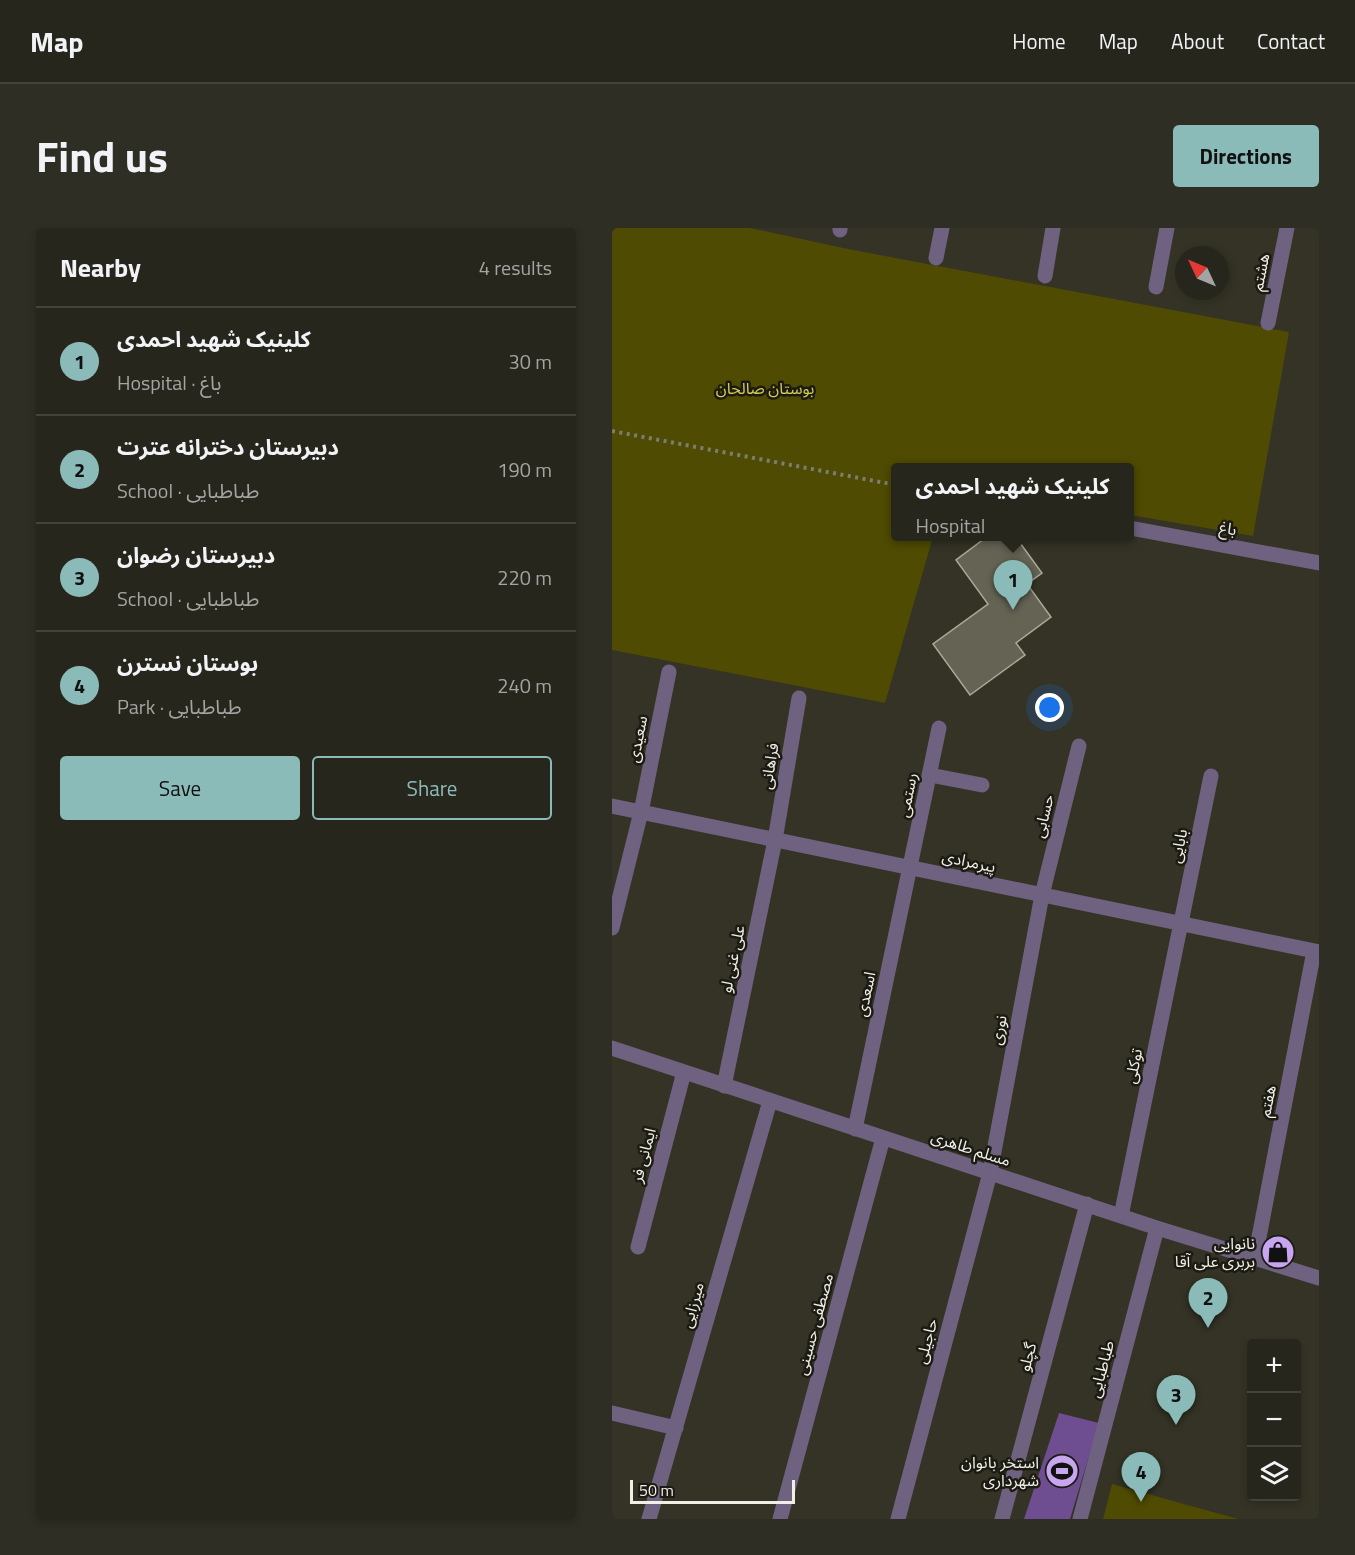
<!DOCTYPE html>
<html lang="en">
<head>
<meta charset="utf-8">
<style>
	body { margin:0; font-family:"Titillium Web","Noto Sans Arabic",sans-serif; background:#2f2e25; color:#f1f3f6 }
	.controls { position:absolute; right:18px; bottom:18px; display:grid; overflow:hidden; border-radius:6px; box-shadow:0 3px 9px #0003 }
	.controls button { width:54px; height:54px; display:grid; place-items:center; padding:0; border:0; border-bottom:2px solid #43433b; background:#27261c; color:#f1f3f6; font:30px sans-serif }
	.compass { position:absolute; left:563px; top:18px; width:54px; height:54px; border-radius:50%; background:#27261c; box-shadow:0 3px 9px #0003; rotate:314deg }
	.scale { position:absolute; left:18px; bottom:15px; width:165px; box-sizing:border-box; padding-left:6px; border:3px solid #efefe6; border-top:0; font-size:16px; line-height:21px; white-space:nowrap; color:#efefe6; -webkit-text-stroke:4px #1b1b14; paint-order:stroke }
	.you { position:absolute; left:438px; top:480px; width:21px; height:21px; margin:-15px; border:4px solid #fff; border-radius:50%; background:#1a73e8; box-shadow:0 0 0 9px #1a73e833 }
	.badge { display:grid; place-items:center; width:39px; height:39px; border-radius:50%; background:#8bbbb9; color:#111; font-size:20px; font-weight:700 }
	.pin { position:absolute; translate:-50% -50px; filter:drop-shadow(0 2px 3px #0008) }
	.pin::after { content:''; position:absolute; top:32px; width:21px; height:18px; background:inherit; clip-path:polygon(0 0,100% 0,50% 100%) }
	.popup { position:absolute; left:279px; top:235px; width:243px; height:78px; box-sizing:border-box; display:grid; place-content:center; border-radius:6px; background:#27261c; filter:drop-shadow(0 2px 4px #0005); font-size:20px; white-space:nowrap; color:#a4a5a3 }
	.popup b { font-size:22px; color:#f1f3f6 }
	.popup::after { content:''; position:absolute; left:50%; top:100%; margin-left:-12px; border:12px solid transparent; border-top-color:#27261c }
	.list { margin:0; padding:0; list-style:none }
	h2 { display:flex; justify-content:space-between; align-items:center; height:78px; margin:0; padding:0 24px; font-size:26px }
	h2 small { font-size:20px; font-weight:400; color:#a4a5a3 }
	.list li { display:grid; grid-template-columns:39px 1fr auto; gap:18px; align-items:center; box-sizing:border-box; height:108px; padding:0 24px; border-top:2px solid #43433b }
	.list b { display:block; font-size:22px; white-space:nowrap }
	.list p { margin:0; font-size:20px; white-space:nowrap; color:#a4a5a3 }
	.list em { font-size:20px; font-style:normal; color:#a4a5a3 }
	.actions { display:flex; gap:12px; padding:18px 24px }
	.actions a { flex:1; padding:14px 0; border:2px solid #8bbbb9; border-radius:6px; text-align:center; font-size:21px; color:#8bbbb9 }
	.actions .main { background:#8bbbb9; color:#111 }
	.icon { flex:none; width:33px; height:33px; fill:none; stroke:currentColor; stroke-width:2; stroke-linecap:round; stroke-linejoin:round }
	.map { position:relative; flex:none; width:707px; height:1291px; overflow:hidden; border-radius:6px }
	header { display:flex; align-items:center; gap:36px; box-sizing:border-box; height:84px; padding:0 30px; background:#27261c; border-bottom:2px solid #43433b }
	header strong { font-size:28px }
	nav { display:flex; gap:33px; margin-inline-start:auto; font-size:21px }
	.intro { display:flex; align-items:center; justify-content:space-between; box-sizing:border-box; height:144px; padding:0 36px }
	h1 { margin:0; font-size:42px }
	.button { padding:15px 27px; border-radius:6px; background:#8bbbb9; color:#111; font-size:21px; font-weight:700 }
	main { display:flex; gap:36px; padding:0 36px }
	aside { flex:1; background:#27261c; border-radius:6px; box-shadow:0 3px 9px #0003 }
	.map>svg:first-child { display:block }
	.green { fill:#4f4b02 }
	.water { fill:#6e4d90 }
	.building { fill:#646354; stroke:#aa9; stroke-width:1.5 }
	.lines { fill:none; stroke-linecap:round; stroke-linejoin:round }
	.path { stroke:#7e7d71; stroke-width:4; stroke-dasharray:3 4.5; stroke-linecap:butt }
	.minor { stroke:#6f6280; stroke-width:15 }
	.labels { text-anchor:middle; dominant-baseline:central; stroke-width:5; stroke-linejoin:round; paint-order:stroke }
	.street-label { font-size:16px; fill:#efefe6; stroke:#1b1b14 }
	.park-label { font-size:16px; fill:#d4cc55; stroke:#1b1b14 }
	.poi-label { font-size:16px; fill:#efefe6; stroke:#1b1b14; text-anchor:end }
</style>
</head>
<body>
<header>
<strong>Map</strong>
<nav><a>Home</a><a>Map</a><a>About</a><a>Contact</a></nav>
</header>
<div class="intro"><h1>Find us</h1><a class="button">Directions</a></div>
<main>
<aside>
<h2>Nearby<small>4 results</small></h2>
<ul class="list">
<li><span class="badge">1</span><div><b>کلینیک شهید احمدی</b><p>Hospital · باغ</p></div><em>30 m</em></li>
<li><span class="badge">2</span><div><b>دبیرستان دخترانه عترت</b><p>School · طباطبایی</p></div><em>190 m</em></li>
<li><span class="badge">3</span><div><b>دبیرستان رضوان</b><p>School · طباطبایی</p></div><em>220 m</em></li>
<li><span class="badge">4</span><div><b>بوستان نسترن</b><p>Park · طباطبایی</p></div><em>240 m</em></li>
</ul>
<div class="actions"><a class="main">Save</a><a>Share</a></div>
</aside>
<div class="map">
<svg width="707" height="1291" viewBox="0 0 707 1291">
	<rect width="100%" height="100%" fill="#343325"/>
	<path class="green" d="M 0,0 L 138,0 L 236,21 L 677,104 L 641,308 L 518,287 L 518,240 L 284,240 L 284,308 L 321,309 L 273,475 L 0,422 Z
		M 500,1256 L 626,1291 L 491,1291 Z"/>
	<path class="water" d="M 447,1185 L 487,1195 L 458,1291 L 412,1291 Z"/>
	<path class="building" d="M 376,308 L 403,308 L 430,345 L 415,356 L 439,389 L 404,415 L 413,427 L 358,467 L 321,416 L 376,376 L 344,332 Z"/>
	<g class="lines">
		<path class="path" d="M 0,203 L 284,257"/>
		<path class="minor" d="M 228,2 L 228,0
			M 324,30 L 330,0
			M 433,48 L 441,0
			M 544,59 L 555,0
			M 656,95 L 675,0
			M 518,300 L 707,335
			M 318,547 L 370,557
			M 0,578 L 707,724
			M 0,700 L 29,584 L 57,444
			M 0,820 L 545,1000 L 707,1050
			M 112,858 L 163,612 L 187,470
			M 243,901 L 327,500
			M 509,988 L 599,548
			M 26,1019 L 72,844
			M 643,1030 L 702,723
			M 0,1185 L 64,1200
			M 37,1291 L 158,873
			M 168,1291 L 271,910
			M 286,1291 L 378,945 L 430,667 L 467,518
			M 390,1291 L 475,976
			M 468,1291 L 545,1000"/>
	</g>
	<defs>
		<g id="shop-disc" transform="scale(1.725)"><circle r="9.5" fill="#c8a6ef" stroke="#1b1b14"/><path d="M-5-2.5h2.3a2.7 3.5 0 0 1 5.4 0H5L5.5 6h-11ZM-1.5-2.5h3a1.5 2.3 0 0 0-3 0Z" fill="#111"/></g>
		<g id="stadium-disc" transform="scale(1.725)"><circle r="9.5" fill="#c8a6ef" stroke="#1b1b14"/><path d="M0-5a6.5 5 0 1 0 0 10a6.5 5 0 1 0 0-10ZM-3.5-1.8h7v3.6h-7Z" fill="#111"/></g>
	</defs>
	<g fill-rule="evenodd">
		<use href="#shop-disc" x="666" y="1024"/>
		<use href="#stadium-disc" x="450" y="1243"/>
	</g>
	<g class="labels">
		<g class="street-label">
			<text transform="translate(648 44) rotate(-79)">هشتم</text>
			<text transform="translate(616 300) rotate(10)">باغ</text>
			<text transform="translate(25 511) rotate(-79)">سعیدی</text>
			<text transform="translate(157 538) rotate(-81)">فراهانی</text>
			<text transform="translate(295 567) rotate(-79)">رستمی</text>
			<text transform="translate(431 588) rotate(-76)">حسابی</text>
			<text transform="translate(566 618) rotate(-78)">بابایی</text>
			<text transform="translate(357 633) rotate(12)">پیرمرادی</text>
			<text transform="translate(120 731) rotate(-78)">علی غنی لو</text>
			<text transform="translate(253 766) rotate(-78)">اسعدی</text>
			<text transform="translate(386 802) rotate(-79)">نوری</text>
			<text transform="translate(521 838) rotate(-79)">توکلی</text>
			<text transform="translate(655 873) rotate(-79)">هفتم</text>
			<text transform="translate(359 920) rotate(18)">مسلم طاهری</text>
			<text transform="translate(31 927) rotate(-75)">ایمانی فر</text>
			<text transform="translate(80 1077) rotate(-74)">میرزایی</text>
			<text transform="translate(202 1096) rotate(-75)">مصطفی حسینی</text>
			<text transform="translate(314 1113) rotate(-75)">حاجیلی</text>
			<text transform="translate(415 1129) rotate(-75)">گچلو</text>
			<text transform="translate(489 1141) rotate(-75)">طباطبایی</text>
		</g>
		<g class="park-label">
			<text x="153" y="160">بوستان صالحان</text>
		</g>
		<g class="poi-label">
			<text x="643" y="1015">نانوایی<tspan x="643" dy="18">بربری علی آقا</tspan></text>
			<text x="427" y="1234">استخر بانوان<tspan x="427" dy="18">شهرداری</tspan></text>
		</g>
	</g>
</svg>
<div class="controls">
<button>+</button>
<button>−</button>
<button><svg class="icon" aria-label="layers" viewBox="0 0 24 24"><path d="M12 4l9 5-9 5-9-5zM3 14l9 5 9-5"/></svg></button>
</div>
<svg class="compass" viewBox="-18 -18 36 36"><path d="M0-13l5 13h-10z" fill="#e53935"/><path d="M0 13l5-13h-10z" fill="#a4a5a3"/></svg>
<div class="scale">50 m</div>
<div class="you"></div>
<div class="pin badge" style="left:401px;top:382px">1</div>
<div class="popup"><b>کلینیک شهید احمدی</b>Hospital</div>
<div class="pin badge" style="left:596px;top:1100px">2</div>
<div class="pin badge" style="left:564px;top:1197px">3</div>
<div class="pin badge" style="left:529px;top:1274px">4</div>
</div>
</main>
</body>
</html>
